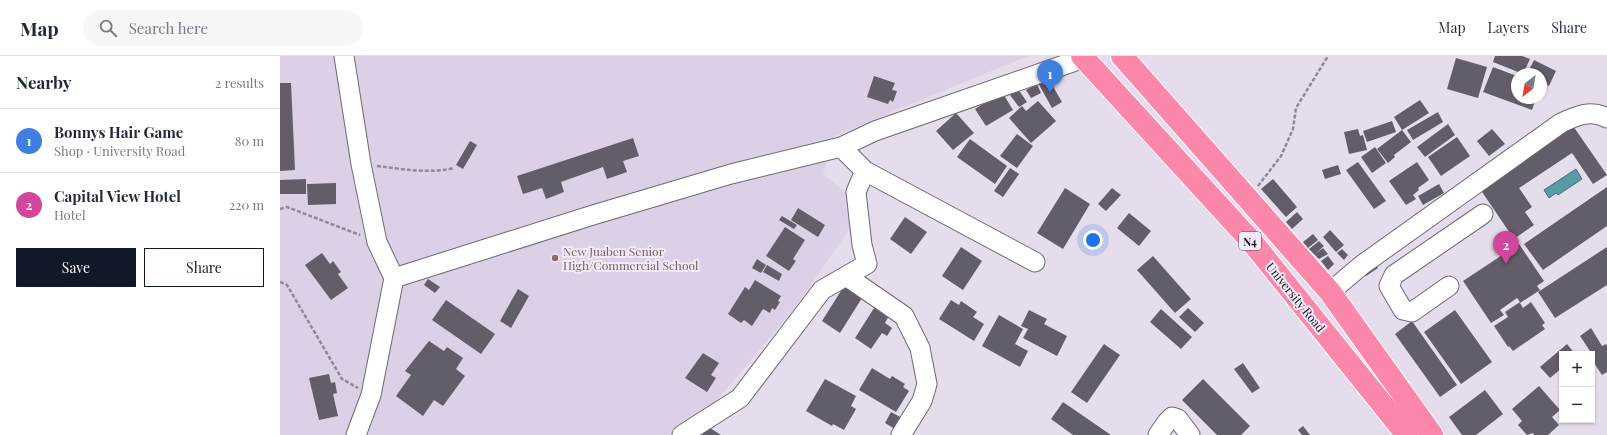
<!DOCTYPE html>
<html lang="en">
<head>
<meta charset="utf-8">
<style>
	body { margin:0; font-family:"Playfair Display",serif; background:#f6f6f7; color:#1f2937 }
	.controls { position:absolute; right:12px; bottom:12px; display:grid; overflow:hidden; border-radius:0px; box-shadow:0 1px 3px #0004 }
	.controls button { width:36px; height:36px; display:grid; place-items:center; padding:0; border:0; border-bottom:1px solid #e0e1e3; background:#fff; color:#1f2937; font:20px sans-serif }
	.compass { position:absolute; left:1231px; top:12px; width:36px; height:36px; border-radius:50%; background:#fff; box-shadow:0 1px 3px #0004; rotate:211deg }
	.you { position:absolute; left:813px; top:184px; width:14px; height:14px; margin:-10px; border:3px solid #fff; border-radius:50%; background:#1a73e8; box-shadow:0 0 0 6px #1a73e833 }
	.badge { display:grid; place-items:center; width:26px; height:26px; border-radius:50%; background:#111827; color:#fff; font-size:13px; font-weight:700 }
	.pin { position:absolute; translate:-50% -33px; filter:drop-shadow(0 1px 2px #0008) }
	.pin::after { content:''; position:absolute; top:21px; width:14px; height:12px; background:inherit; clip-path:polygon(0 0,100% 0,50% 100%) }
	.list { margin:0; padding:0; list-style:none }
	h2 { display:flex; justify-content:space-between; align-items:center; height:52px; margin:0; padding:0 16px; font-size:17px }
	h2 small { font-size:13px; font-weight:400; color:#747a83 }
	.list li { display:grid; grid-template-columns:26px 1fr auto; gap:12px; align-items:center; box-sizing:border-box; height:64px; padding:0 16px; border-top:1px solid #e0e1e3 }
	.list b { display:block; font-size:15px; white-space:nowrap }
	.list p { margin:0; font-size:13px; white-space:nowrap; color:#747a83 }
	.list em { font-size:13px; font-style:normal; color:#747a83 }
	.actions { display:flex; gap:8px; padding:12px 16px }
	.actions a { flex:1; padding:9px 0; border:1px solid #111827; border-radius:0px; text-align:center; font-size:14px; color:#111827 }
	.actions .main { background:#111827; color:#fff }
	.icon { flex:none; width:22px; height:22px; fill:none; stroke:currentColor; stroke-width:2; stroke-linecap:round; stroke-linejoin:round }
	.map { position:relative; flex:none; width:1327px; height:379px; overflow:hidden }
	header { display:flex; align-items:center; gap:24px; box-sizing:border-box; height:56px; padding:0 20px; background:#fff; border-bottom:1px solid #e0e1e3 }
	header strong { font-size:19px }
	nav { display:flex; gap:22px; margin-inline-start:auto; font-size:14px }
	.search { width:280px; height:36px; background:#f6f6f7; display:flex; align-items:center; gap:10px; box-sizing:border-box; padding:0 14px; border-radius:22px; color:#747a83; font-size:15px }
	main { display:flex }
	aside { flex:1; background:#fff }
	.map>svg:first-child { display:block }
	.built { fill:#dbd0e5 }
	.water { fill:#589ba7; stroke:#42707a }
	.building { fill:#635d69 }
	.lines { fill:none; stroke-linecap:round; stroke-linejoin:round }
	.minor-casing { stroke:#6e6874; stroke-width:21 }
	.highway-casing { stroke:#fff; stroke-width:24 }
	.path { stroke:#908a94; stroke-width:2.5; stroke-dasharray:4 2; stroke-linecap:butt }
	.minor { stroke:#fff; stroke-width:19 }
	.highway { stroke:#fb88aa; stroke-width:22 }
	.education-dot { fill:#8d6e63; stroke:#f2eaf9; stroke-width:1.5 }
	.labels { text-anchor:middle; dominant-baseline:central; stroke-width:4; stroke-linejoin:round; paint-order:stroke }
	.shield { fill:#f2eaf9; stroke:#544f57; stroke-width:1 }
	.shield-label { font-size:11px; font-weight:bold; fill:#100d12 }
	.education-label { font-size:12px; fill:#785e54; stroke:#f2eaf9; text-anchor:start }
	.street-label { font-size:12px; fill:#100d12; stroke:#f2eaf9 }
</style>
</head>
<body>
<header>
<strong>Map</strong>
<div class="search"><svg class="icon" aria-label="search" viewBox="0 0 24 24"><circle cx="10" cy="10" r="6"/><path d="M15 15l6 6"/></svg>Search here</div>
<nav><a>Map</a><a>Layers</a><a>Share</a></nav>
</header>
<main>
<aside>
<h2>Nearby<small>2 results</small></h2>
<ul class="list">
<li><span class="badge" style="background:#3f7fe0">1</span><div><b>Bonnys Hair Game</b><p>Shop · University Road</p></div><em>80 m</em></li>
<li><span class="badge" style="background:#d1479c">2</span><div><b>Capital View Hotel</b><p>Hotel</p></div><em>220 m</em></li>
</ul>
<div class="actions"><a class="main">Save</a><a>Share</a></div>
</aside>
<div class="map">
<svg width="1327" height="379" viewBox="0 0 1327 379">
	<rect width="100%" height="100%" fill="#e5ddeb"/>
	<path class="built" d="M 0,0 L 748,0 L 554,80 L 543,118 L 584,152 L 514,253 L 432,350 L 390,379 L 0,379 Z"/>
	<path class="water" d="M 1296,113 L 1302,123 L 1278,139 L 1276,137 L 1269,142 L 1264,134 Z"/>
	<path class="building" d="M 1215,0 L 1242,0 L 1250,3 L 1243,18 L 1213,6 Z
		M 1176,2 L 1207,11 L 1198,42 L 1167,33 Z
		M 1254,4 L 1276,15 L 1269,30 L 1261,26 L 1261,18 L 1247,18 Z
		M 1213,11 L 1237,20 L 1237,42 L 1256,42 L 1252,54 L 1203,36 Z
		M 594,20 L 615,27 L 612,34 L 617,35 L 613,46 L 610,44 L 608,48 L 587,41 Z
		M 768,22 L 782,46 L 772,52 L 758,27 Z
		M 0,27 L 11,27 L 15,114 L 0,115 Z
		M 757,28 L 761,37 L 751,42 L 746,34 Z
		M 738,33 L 747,46 L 739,51 L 730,39 Z
		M 722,36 L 733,54 L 706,70 L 695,53 Z
		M 1140,44 L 1149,57 L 1122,74 L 1114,61 Z
		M 758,45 L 776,65 L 751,87 L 729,62 L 742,50 L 746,55 Z
		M 1158,56 L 1163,66 L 1133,84 L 1127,74 Z
		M 676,57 L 694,77 L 673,94 L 656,75 Z
		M 1112,65 L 1116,76 L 1087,86 L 1083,75 Z
		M 1291,67 L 1327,119 L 1313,128 L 1292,97 L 1239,132 L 1252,151 L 1245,156 L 1254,169 L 1234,183 L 1198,130 Z
		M 1168,68 L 1175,79 L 1145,101 L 1137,91 Z
		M 1078,73 L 1080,80 L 1083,79 L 1087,94 L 1069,98 L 1064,76 Z
		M 1212,73 L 1225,88 L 1209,100 L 1197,85 Z
		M 1122,74 L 1131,86 L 1114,99 L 1115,101 L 1108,107 L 1097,93 Z
		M 737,78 L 753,90 L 737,112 L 720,100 Z
		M 1177,81 L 1190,100 L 1161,120 L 1148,101 Z
		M 353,82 L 359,100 L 343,105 L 347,116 L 327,123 L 323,111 L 281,126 L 284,136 L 266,143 L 262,132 L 243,138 L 237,120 Z
		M 690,83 L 727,110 L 715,128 L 677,101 Z
		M 190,85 L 197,89 L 183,113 L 176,109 Z
		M 1095,91 L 1106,107 L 1092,117 L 1081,101 Z
		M 1078,106 L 1106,145 L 1094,153 L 1066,114 Z
		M 1137,106 L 1149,124 L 1138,132 L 1139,134 L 1133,139 L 1136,143 L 1126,149 L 1109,125 Z
		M 1058,109 L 1061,118 L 1045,123 L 1042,114 Z
		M 730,112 L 739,118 L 723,141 L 714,135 Z
		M 26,123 L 26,138 L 0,138 L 0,124 Z
		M 993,123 L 1017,151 L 1006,161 L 981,133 Z
		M 56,127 L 56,148 L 28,149 L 27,128 Z
		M 1159,128 L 1164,137 L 1143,149 L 1138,140 Z
		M 1327,131 L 1327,170 L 1263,214 L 1244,188 Z
		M 785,132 L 810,148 L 783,193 L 757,177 Z
		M 832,132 L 841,139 L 826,155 L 818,148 Z
		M 518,152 L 545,169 L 538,181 L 511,164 Z
		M 1017,156 L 1023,163 L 1012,173 L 1006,166 Z
		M 849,157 L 871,175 L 859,190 L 837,172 Z
		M 502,160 L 517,169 L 514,173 L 499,164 Z
		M 625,161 L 647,176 L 631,198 L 610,183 Z
		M 505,171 L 525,184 L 513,203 L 516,205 L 509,215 L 486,200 Z
		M 1050,174 L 1064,189 L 1056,196 L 1043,181 Z
		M 1033,178 L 1038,184 L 1028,192 L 1023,186 Z
		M 1039,185 L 1044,190 L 1035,198 L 1043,192 L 1048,198 L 1039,203 L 1029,193 Z
		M 1239,188 L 1264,225 L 1257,230 L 1260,234 L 1240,247 L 1243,252 L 1251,246 L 1265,267 L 1262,269 L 1265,273 L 1233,295 L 1229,290 L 1228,291 L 1214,270 L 1228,261 L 1225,256 L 1240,246 L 1237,242 L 1220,254 L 1224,259 L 1211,267 L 1183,225 Z
		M 681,191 L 702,205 L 683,234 L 662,220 Z
		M 1327,191 L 1327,229 L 1275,262 L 1258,236 Z
		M 1062,193 L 1068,199 L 1064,204 L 1057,197 Z
		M 42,197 L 50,208 L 53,205 L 61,216 L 58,218 L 68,232 L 51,244 L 25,209 Z
		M 873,200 L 911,243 L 895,257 L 857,214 Z
		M 1048,200 L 1054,208 L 1048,214 L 1041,205 Z
		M 477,203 L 486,209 L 481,217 L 472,212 Z
		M 1094,205 L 1098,212 L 1086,220 L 1081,213 Z
		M 487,209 L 502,218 L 499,225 L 483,216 Z
		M 148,223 L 160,231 L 155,237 L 144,229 Z
		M 475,224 L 501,240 L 498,245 L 500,246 L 495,254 L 492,252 L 490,257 L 483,253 L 472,270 L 464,264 L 461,267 L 448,258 L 465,231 L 469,234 Z
		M 564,230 L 582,242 L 560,277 L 542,265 Z
		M 238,233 L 249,240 L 231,272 L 220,265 Z
		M 166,244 L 215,278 L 201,298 L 152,264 Z
		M 671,244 L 679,249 L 681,245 L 697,256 L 693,261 L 704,268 L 694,285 L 659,263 Z
		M 596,249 L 610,258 L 605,267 L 612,272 L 607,280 L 602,277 L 591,293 L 575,282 Z
		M 908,252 L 924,267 L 915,276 L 899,261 Z
		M 881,253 L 912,281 L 901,293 L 870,266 Z
		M 749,254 L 767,263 L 764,268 L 787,280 L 777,300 L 743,282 L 748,273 L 741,270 Z
		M 1175,254 L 1212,306 L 1181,328 L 1144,276 Z
		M 719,259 L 743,273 L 735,288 L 748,295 L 740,311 L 702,290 Z
		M 1132,265 L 1177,329 L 1160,341 L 1115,278 Z
		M 1311,272 L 1322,290 L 1326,288 L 1327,290 L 1327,316 L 1322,319 L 1312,304 L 1312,298 L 1300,280 Z
		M 149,285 L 164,295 L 167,291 L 183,302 L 176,313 L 185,320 L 163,350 L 154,344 L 143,360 L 116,340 L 131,319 L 125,315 Z
		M 824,288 L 840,299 L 807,347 L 791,336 Z
		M 1287,288 L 1295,298 L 1282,298 L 1282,312 L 1270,322 L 1260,311 Z
		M 423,297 L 439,307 L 431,319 L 436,322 L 427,336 L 405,322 Z
		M 963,307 L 980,332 L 972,337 L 954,313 Z
		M 592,312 L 610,323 L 612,320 L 625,328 L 623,331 L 629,335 L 616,356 L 579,334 Z
		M 49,318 L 51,327 L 55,326 L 57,337 L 53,338 L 58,360 L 39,364 L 29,322 Z
		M 545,323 L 576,340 L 571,350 L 576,353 L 564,374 L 553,368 L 552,370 L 526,355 Z
		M 923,323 L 970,370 L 961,379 L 937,379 L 902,344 Z
		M 1259,330 L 1280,354 L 1272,361 L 1279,369 L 1268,379 L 1254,379 L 1253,377 L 1247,379 L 1238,369 L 1242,365 L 1232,353 Z
		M 1205,334 L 1223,358 L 1196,379 L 1182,379 L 1169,361 Z
		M 783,346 L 831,379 L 793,379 L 771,363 Z
		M 611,356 L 622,362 L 615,373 L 605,367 Z
		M 427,370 L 441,379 L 421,379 Z
		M 1023,370 L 1030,379 L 1022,379 L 1018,374 Z"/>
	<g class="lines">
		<g class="minor-casing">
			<path id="minor" d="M 64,0 L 81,108 L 97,186 L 114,222 L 91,339 L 76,379
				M 561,91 L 585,115 L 755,206
				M 566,220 L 624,260 L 640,292 L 647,328 L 642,345 L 621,379
				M 114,222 L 313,159 L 451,118 L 561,91 L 595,75 L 804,2
				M 1169,230 L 1132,256 L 1123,254 L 1109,230 L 1114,219 L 1203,158
				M 1050,236 L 1082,209 L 1281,67 C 1296,60 1311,53 1327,62
				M 402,379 L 460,342 L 542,234 L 587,208 L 582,189 L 576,136 L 585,115
				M 878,379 L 887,366 L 892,361 L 898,363 L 910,379"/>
		</g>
		<g class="highway-casing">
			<path id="highway" d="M 802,0 L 972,186 L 1127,379
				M 842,0 L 1050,236 L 1152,379"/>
		</g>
		<path class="path" d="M 97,110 C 122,113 150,118 174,112
			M 978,130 L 1001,100 L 1013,73 L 1016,52 L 1048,0
			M 0,153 L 7,151 L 80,179
			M 0,226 L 7,229 L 62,323 L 78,332"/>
		<use href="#minor" class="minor"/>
		<use href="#highway" class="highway"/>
	</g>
	<circle class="education-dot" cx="275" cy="202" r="4"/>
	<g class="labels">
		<rect class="shield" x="959" y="176" width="22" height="18" rx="3"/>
		<g class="shield-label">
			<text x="970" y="185">N4</text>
		</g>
		<g class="education-label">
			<text x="283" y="195">New Juaben Senior<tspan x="283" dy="14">High/Commercial School</tspan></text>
		</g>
		<g class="street-label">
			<text transform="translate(1016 241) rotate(51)">University Road</text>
		</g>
	</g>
</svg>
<div class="controls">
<button>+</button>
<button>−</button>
</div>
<svg class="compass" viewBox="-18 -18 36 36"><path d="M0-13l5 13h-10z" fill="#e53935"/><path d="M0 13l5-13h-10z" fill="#747a83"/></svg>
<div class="you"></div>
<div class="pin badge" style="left:770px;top:37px;background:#3f7fe0">1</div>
<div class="pin badge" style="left:1226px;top:208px;background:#d1479c">2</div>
</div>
</main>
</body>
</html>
